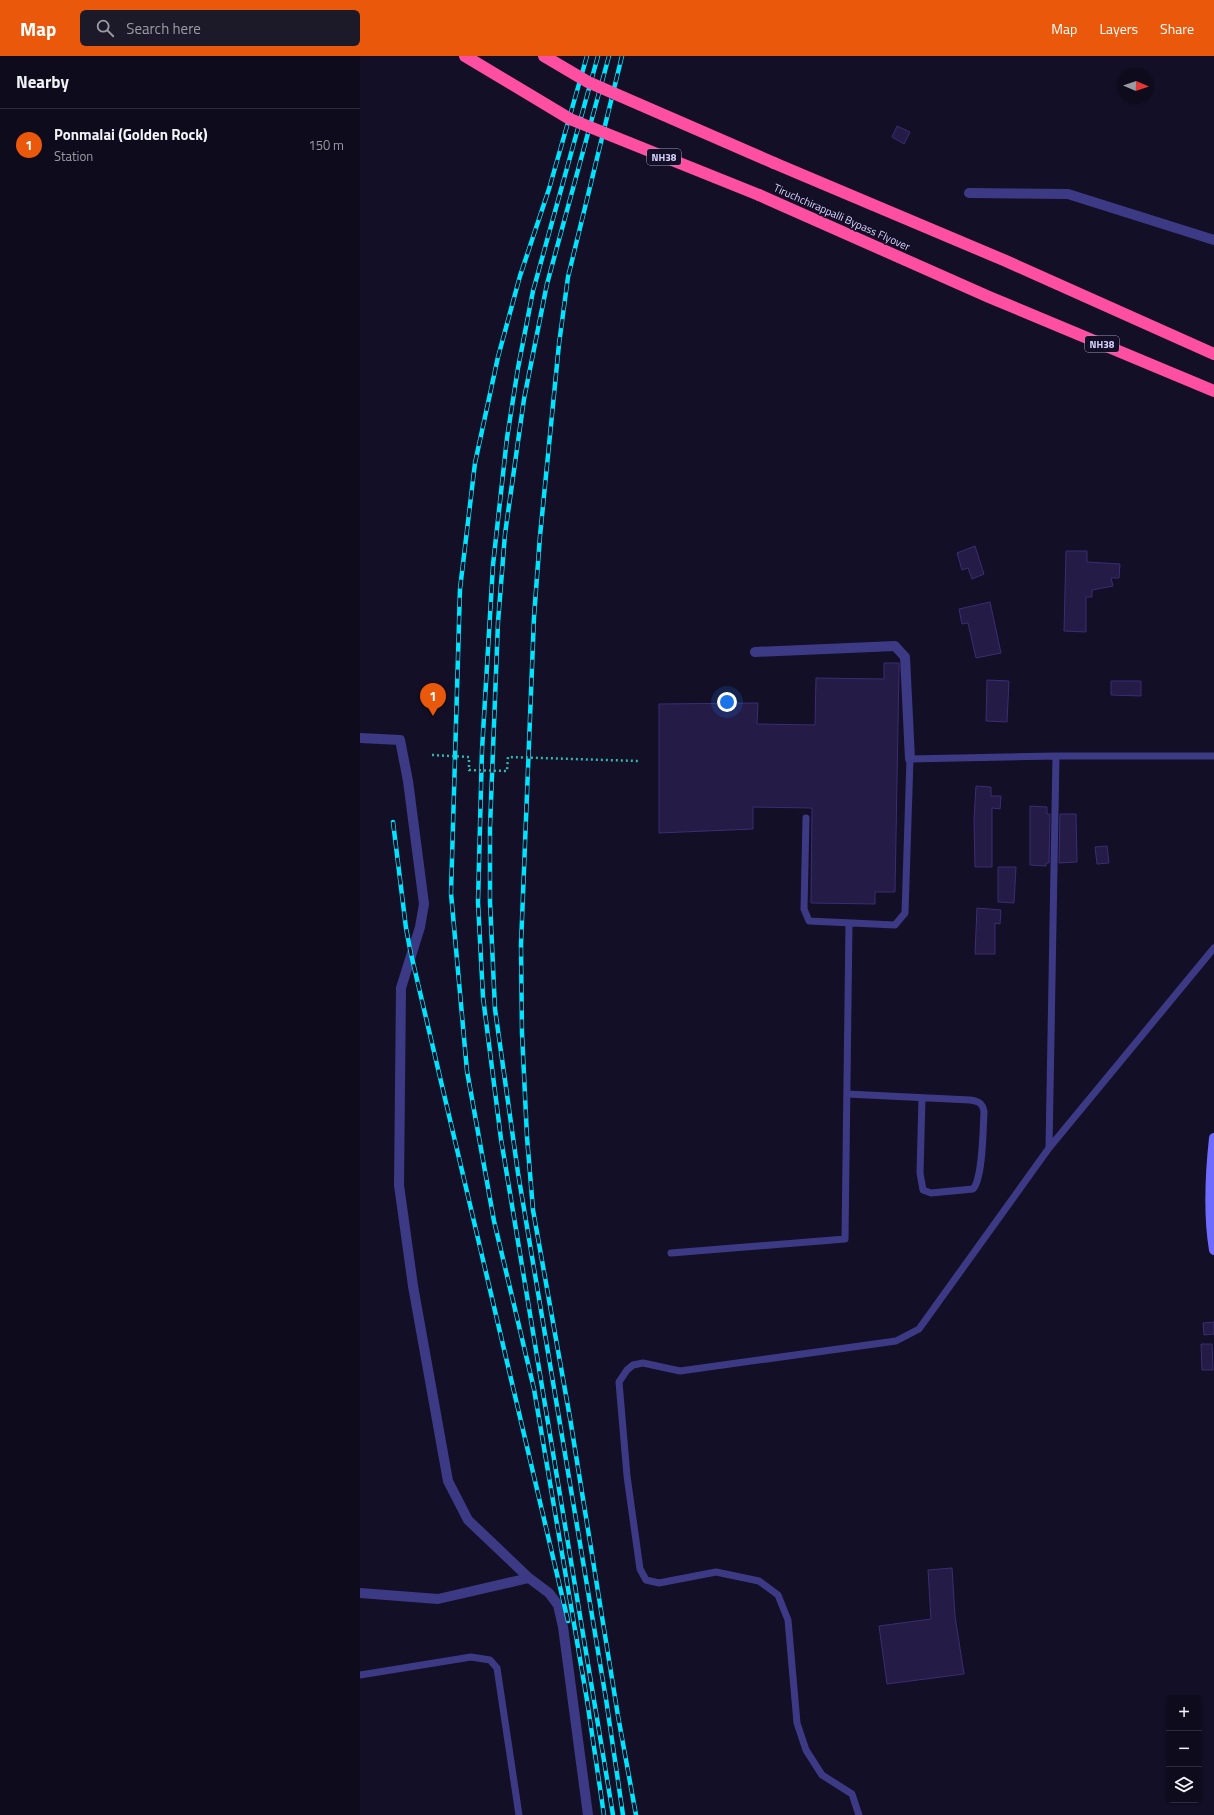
<!DOCTYPE html>
<html lang="en">
<head>
<meta charset="utf-8">
<style>
	body { margin:0; font-family:"Titillium Web",sans-serif; background:#1c1929; color:#f1f3f6 }
	.controls { position:absolute; right:12px; bottom:12px; display:grid; overflow:hidden; border-radius:6px; box-shadow:0 1px 3px #0004 }
	.controls button { width:36px; height:36px; display:grid; place-items:center; padding:0; border:0; border-bottom:1px solid #2e2b3b; background:#0e0b1c; color:#f1f3f6; font:20px sans-serif }
	.compass { position:absolute; left:758px; top:12px; width:36px; height:36px; border-radius:50%; background:#0e0b1c; box-shadow:0 1px 3px #0004; rotate:92deg }
	.you { position:absolute; left:367px; top:646px; width:14px; height:14px; margin:-10px; border:3px solid #fff; border-radius:50%; background:#1a73e8; box-shadow:0 0 0 6px #1a73e833 }
	.badge { display:grid; place-items:center; width:26px; height:26px; border-radius:50%; background:#ea580c; color:#fff; font-size:13px; font-weight:700 }
	.pin { position:absolute; translate:-50% -33px; filter:drop-shadow(0 1px 2px #0008) }
	.pin::after { content:''; position:absolute; top:21px; width:14px; height:12px; background:inherit; clip-path:polygon(0 0,100% 0,50% 100%) }
	.list { margin:0; padding:0; list-style:none }
	h2 { display:flex; justify-content:space-between; align-items:center; height:52px; margin:0; padding:0 16px; font-size:17px }
	h2 small { font-size:13px; font-weight:400; color:#9b9ba3 }
	.list li { display:grid; grid-template-columns:26px 1fr auto; gap:12px; align-items:center; box-sizing:border-box; height:72px; padding:0 16px; border-top:1px solid #2e2b3b }
	.list b { display:block; font-size:15px; white-space:nowrap }
	.list p { margin:0; font-size:13px; white-space:nowrap; color:#9b9ba3 }
	.list em { font-size:13px; font-style:normal; color:#9b9ba3 }
	.icon { flex:none; width:22px; height:22px; fill:none; stroke:currentColor; stroke-width:2; stroke-linecap:round; stroke-linejoin:round }
	.map { position:relative; flex:none; width:854px; height:1759px; overflow:hidden }
	header { display:flex; align-items:center; gap:24px; box-sizing:border-box; height:56px; padding:0 20px; background:#ea580c; color:#fff }
	header strong { font-size:19px }
	nav { display:flex; gap:22px; margin-inline-start:auto; font-size:14px }
	.search { width:280px; height:36px; background:#1c1929; display:flex; align-items:center; gap:10px; box-sizing:border-box; padding:0 14px; border-radius:6px; color:#9b9ba3; font-size:15px }
	main { display:flex }
	aside { flex:1; background:#0e0b1c }
	.map>svg:first-child { display:block }
	.building { fill:#241b47; stroke:#3b2d73 }
	.lines { fill:none; stroke-linecap:round; stroke-linejoin:round }
	.lane { stroke:#3d3a85; stroke-width:7 }
	.street { stroke:#3d3a85; stroke-width:10 }
	.secondary { stroke:#6f6bff; stroke-width:10 }
	.highway { stroke:#ff4fa3; stroke-width:12 }
	.rail-casing { stroke:#00e5ff; stroke-width:4.5 }
	.rail { stroke:#130f26; stroke-width:3; stroke-dasharray:9; stroke-linecap:butt }
	.path-bridge { stroke:#2fb8b0; stroke-width:2.5; stroke-dasharray:2 3; stroke-linecap:butt }
	.highway-bridge { stroke:#ff4fa3; stroke-width:12 }
	.labels { text-anchor:middle; dominant-baseline:central; stroke-width:3; stroke-linejoin:round; paint-order:stroke }
	.shield { fill:#130f26; stroke:#9e99be; stroke-width:1 }
	.shield-label { font-size:10px; font-weight:bold; fill:#d9d4ff }
	.street-label { font-size:11px; fill:#d9d4ff; stroke:#130f26 }
</style>
</head>
<body>
<header>
<strong>Map</strong>
<div class="search"><svg class="icon" aria-label="search" viewBox="0 0 24 24"><circle cx="10" cy="10" r="6"/><path d="M15 15l6 6"/></svg>Search here</div>
<nav><a>Map</a><a>Layers</a><a>Share</a></nav>
</header>
<main>
<aside>
<h2>Nearby<small></small></h2>
<ul class="list">
<li><span class="badge">1</span><div><b>Ponmalai (Golden Rock)</b><p>Station</p></div><em>150 m</em></li>
</ul>
</aside>
<div class="map">
<svg width="854" height="1759" viewBox="0 0 854 1759">
	<rect width="100%" height="100%" fill="#130f26"/>
	<path class="building" d="M 537,70 L 550,76 L 544,88 L 532,81 Z
		M 615,490 L 624,518 L 612,523 L 608,512 L 602,514 L 597,497 Z
		M 706,495 L 727,495 L 727,506 L 760,508 L 759,522 L 751,522 L 753,530 L 732,534 L 732,541 L 726,541 L 726,576 L 704,575 Z
		M 630,546 L 641,597 L 616,602 L 608,567 L 602,568 L 599,553 Z
		M 524,607 L 539,607 L 539,614 L 535,836 L 515,836 L 515,848 L 451,847 L 452,752 L 393,751 L 393,773 L 299,777 L 299,648 L 398,647 L 397,668 L 455,669 L 456,622 L 524,623 Z
		M 627,624 L 649,625 L 647,666 L 626,665 Z
		M 751,625 L 781,625 L 781,640 L 751,639 Z
		M 616,730 L 631,731 L 631,740 L 641,740 L 640,753 L 632,752 L 632,811 L 615,811 L 614,764 Z
		M 670,750 L 687,751 L 687,758 L 690,758 L 689,807 L 686,807 L 686,810 L 670,809 Z
		M 700,758 L 716,758 L 717,806 L 699,807 Z
		M 747,790 L 749,807 L 737,808 L 735,791 Z
		M 638,811 L 656,811 L 654,847 L 638,846 Z
		M 617,852 L 641,854 L 640,868 L 635,867 L 635,898 L 615,898 Z
		M 854,1266 L 854,1278 L 844,1279 L 843,1267 Z
		M 841,1288 L 852,1288 L 853,1314 L 842,1314 Z
		M 592,1512 L 595,1560 L 604,1618 L 527,1628 L 519,1570 L 571,1563 L 568,1514 Z"/>
	<g class="lines">
		<path class="lane" d="M 446,762 L 444,853 L 449,865 L 535,869 L 545,857 L 550,703 L 696,700 L 854,700
			M 487,1038 L 610,1044 C 618,1045 623,1047 624,1056 C 623,1072 623,1122 613,1133 L 571,1137 L 563,1134 L 560,1117 L 562,1042
			M 689,1092 L 696,700
			M 311,1197 L 485,1183 L 489,867
			M 0,1619 L 111,1601 L 130,1604 L 137,1612 L 159,1759
			M 499,1759 L 492,1738 L 462,1719 L 446,1694 L 437,1667 L 428,1564 L 418,1539 L 399,1525 L 356,1516 L 299,1527 L 286,1524 L 280,1513 L 267,1420 L 259,1326 L 267,1314 L 273,1309 L 283,1307 L 320,1315 L 536,1285 L 559,1273 L 689,1092 L 854,892"/>
		<path class="street" d="M 609,137 L 708,138 L 854,184
			M 395,596 L 535,590 L 545,601 L 550,703
			M 0,682 L 40,684 L 48,725 L 64,848 L 60,871 L 41,932 L 39,1129 L 53,1230 L 88,1425 L 108,1464 L 169,1522 L 189,1537 L 198,1549 L 203,1571 L 228,1759
			M 0,1537 L 78,1543 L 169,1522"/>
		<path class="secondary" d="M 854,1082 C 850,1119 848,1158 854,1194"/>
		<path class="highway" d="M 414,107 L 646,205 L 854,298
			M 399,139 L 629,241 L 854,335"/>
		<g class="rail-casing">
			<path id="rail" d="M 227,0 L 189,133 L 160,220 L 138,301 L 115,407 L 100,533 L 91,837 L 107,1015 L 134,1165 L 174,1333 L 227,1644 L 244,1759
				M 238,0 L 173,235 L 158,312 L 147,382 L 133,509 L 122,694 L 118,846 L 123,941 L 141,1083 L 253,1759
				M 249,0 L 187,228 L 164,343 L 145,478 L 138,566 L 130,771 L 130,846 L 135,953 L 158,1117 L 246,1643 L 263,1759
				M 262,0 L 208,221 L 199,288 L 180,480 L 174,561 L 161,889 L 162,977 L 167,1081 L 173,1154 L 210,1362 L 258,1660 L 276,1759
				M 33,766 L 46,872 L 51,898 L 208,1565"/>
		</g>
		<use href="#rail" class="rail"/>
		<path class="path-bridge" d="M 72,699 L 109,701 L 109,714 L 147,715 L 148,701 L 279,705"/>
		<path class="highway-bridge" d="M 105,0 L 210,63 L 399,139
			M 184,0 L 228,26 L 414,107"/>
	</g>
	<g class="labels">
		<g class="shield">
			<rect x="287" y="93" width="34" height="16" rx="3"/>
			<rect x="725" y="280" width="34" height="16" rx="3"/>
		</g>
		<g class="shield-label">
			<text x="304" y="101">NH38</text>
			<text x="742" y="288">NH38</text>
		</g>
		<g class="street-label">
			<text transform="translate(482 161) rotate(24)">Tiruchchirappalli Bypass Flyover</text>
		</g>
	</g>
</svg>
<div class="controls">
<button>+</button>
<button>−</button>
<button><svg class="icon" aria-label="layers" viewBox="0 0 24 24"><path d="M12 4l9 5-9 5-9-5zM3 14l9 5 9-5"/></svg></button>
</div>
<svg class="compass" viewBox="-18 -18 36 36"><path d="M0-13l5 13h-10z" fill="#e53935"/><path d="M0 13l5-13h-10z" fill="#9b9ba3"/></svg>
<div class="you"></div>
<div class="pin badge" style="left:73px;top:660px">1</div>
</div>
</main>
</body>
</html>
